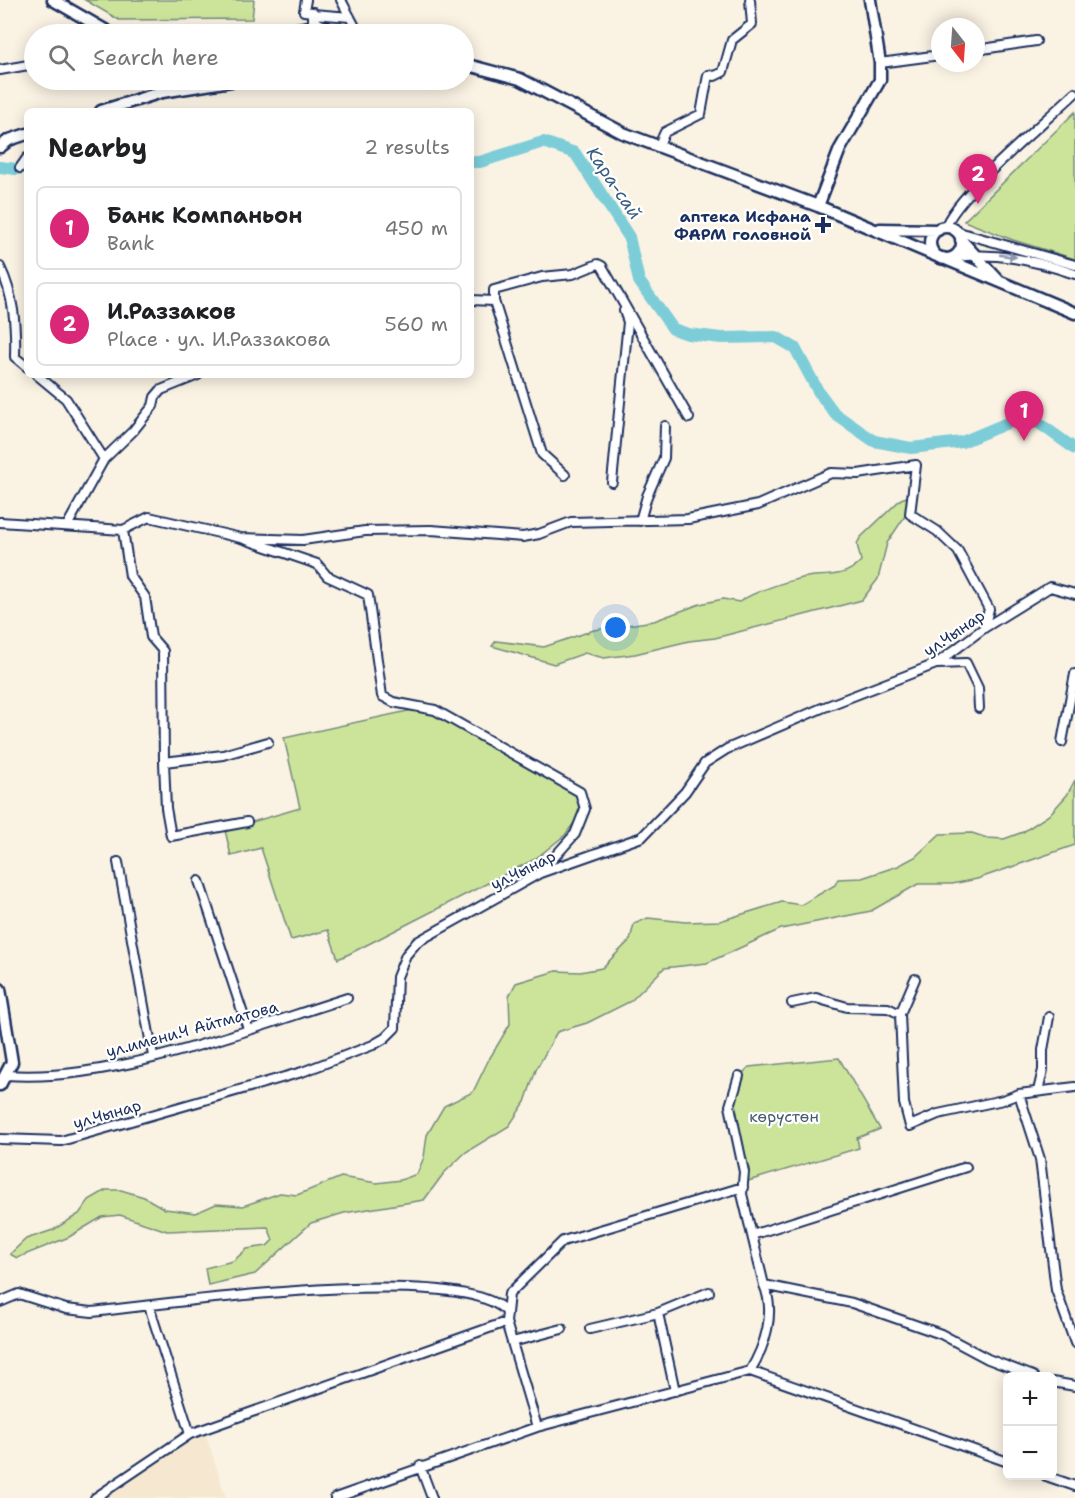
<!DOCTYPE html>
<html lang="en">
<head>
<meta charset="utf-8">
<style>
	body { margin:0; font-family:"Shantell Sans",sans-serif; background:#f6f6f6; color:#202124 }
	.controls { position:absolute; right:18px; bottom:18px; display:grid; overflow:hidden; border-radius:9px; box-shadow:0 3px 15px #0003 }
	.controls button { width:54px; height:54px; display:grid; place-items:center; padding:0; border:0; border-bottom:2px solid #e0e0e0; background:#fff; color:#202124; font:30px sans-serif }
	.compass { position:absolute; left:931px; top:18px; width:54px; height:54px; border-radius:50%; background:#fff; box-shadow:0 3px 15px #0003; rotate:163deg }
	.you { position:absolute; left:616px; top:628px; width:21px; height:21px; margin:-15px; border:4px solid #fff; border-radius:50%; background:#1a73e8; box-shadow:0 0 0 9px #1a73e833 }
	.badge { display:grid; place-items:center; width:39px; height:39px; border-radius:50%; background:#db2777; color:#fff; font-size:20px; font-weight:700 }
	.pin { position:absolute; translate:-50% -50px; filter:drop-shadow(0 2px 3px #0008) }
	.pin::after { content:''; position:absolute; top:32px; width:21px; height:18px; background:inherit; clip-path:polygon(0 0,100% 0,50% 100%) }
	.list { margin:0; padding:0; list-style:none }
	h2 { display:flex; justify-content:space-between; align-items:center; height:78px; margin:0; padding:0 24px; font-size:26px }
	h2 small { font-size:20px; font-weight:400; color:#757577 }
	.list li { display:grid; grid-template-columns:39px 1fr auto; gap:18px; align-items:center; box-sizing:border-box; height:84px; margin:0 12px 12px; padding:0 12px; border:2px solid #e0e0e0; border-radius:9px }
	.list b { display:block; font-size:22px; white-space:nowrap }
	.list p { margin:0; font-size:20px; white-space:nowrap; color:#757577 }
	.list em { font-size:20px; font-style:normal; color:#757577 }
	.icon { flex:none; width:33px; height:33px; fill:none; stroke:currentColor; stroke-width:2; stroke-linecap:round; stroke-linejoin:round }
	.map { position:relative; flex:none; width:1075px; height:1498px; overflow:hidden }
	.search { position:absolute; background:#fff; box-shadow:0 3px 15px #0003; left:24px; top:24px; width:450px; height:66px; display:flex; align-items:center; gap:15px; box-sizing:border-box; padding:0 21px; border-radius:33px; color:#757577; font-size:22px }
	.panel { position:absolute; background:#fff; box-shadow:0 3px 15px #0003; left:24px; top:108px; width:450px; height:270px; border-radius:9px }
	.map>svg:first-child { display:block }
	.built { fill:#f6e8d0 }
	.green { fill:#cce49a; stroke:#748a7c; stroke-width:1.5 }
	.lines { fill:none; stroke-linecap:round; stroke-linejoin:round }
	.river { stroke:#7dcdd9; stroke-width:12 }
	.street-casing { stroke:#1b2f5e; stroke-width:12 }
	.secondary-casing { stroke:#1b2f5e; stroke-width:15 }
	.street { stroke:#fff; stroke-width:8 }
	.secondary { stroke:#fff; stroke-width:10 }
	.oneway { fill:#8d97ae }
	.poi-dot { fill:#1b2f5e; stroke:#fff; stroke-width:2 }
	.labels { text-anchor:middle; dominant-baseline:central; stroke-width:4.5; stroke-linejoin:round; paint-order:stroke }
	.poi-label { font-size:16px; font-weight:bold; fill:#1b2f5e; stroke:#fff; text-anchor:end }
	.street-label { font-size:16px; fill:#1b2f5e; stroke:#fff }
	.park-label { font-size:16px; fill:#475c6d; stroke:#fff }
	.water-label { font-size:18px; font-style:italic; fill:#385e83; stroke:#fff }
</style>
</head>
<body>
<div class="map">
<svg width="1075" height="1498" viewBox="0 0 1075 1498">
	<rect width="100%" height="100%" fill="#faf2e3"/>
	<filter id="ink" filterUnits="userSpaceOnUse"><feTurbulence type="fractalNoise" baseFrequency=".0167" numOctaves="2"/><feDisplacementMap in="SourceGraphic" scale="12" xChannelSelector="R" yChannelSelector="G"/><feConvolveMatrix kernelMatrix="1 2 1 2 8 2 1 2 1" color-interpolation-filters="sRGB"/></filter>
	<g filter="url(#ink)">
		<path class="built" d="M 206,1435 L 226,1498 L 104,1498 L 185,1442 Z"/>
		<path class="green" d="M 85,0 L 254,0 L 252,19 L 119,20 Z
			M 1075,112 L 1075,259 L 1013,240 L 964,221 Z
			M 912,495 L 911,507 L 887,543 L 878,579 L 862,600 L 715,638 L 689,641 L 635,654 L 604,658 L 585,653 L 554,664 L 492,646 L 496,641 L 544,647 L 594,630 L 654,621 L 700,604 L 723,599 L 739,602 C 755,591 794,578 814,576 C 832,575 847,576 861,561 L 857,544 L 860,538 L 901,499 Z
			M 426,707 L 506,750 L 577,795 L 580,815 L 565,835 L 535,859 L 347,955 L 338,959 L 328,930 L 291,940 L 261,848 L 231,856 L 225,830 L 300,808 L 284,738 Z
			M 1075,780 L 1075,845 L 977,879 L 952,884 L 918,884 L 871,911 L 781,929 L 707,963 L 664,968 L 631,1001 L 587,1023 L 557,1032 L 536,1070 L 525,1102 L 509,1126 L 466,1152 L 444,1173 L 424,1200 L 344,1213 L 311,1223 L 255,1274 L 208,1285 L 205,1268 L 233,1261 L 247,1249 L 267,1246 L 273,1240 L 268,1227 L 167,1231 L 120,1215 L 102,1217 L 69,1237 L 17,1258 L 10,1254 L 26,1239 L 53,1230 L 79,1214 L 89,1200 L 106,1190 L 121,1190 L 144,1197 L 165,1209 L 196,1213 L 216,1204 L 243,1206 L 280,1193 L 297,1195 L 341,1177 L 377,1183 L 401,1180 L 417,1174 L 424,1157 L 427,1135 L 444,1106 L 473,1092 L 488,1061 L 510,1024 L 509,996 L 516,983 L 556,971 L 580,972 L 602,968 L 630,940 L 634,924 L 648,918 L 685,922 L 720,921 L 782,902 L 801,905 L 835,885 L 838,879 L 862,878 L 898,866 L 915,857 L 940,834 L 972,833 L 987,838 L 1004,839 L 1023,832 L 1049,815 L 1067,795 Z
			M 839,1058 L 880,1129 L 857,1138 L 859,1148 L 748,1181 L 731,1133 L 733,1083 L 749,1067 Z"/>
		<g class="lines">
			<path class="river" d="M 471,162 L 480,162 L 543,142 L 575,153 L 629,237 L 639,281 L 673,329 L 688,334 L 721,338 L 776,337 L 795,348 L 818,391 L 835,414 L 874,441 L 911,448 L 962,442 L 1012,421 L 1036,421 L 1075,449
				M 0,167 L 16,169 L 27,167"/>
			<g class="street-casing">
				<path id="street" d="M 306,0 L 304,11 L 313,12 L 313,21 L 344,34
					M 341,0 L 359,34
					M 313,14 L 350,17
					M 291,34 L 291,29 L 317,24
					M 976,50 L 1036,41
					M 880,63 L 940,55
					M 0,70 L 34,64
					M 658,147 L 665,132 L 701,114 L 708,75 L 715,76 L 723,72 L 732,40 L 752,24 L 750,0
					M 20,168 L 27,158
					M 945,228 C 956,195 1046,121 1075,93
					M 955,231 L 1075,265
					M 950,258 C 995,251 1033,260 1075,274
					M 0,267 C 14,296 16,325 15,357 L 27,367
					M 471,300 L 494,301 L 542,454 L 565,475
					M 494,301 L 494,290 L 542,277 L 573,274 L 598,264 L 602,266 L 689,418
					M 37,375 L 66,399 L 104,459
					M 612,482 L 628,322 L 624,311
					M 640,521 L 647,496 L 664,458 L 665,426
					M 0,522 L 123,530 L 149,517 L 241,538 L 317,564 L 327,576 L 368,595 L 382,696 L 393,702 L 435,710 L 580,792 L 585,809 L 575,834 L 541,872
					M 67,526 L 104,459 L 133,431 L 153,406 L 155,397 L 161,390 L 198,375
					M 123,530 L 130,576 L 145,597 L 151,637 L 163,651 L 164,762
					M 241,538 L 303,540 L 365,531 L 431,530 L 523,537 L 539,534 L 571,522 L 688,519 L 758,505 L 831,473 L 858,474 L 916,465 L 910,514 L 937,531 L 958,551 L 989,609 L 984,628
					M 937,664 L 966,663 L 978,688 L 979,708
					M 1062,742 L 1075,674
					M 247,822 L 171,836 L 166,808 L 164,762 L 223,755 L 268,742
					M 118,862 L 153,1056
					M 199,881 L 248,1029
					M 915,979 L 900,1014 L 904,1103 L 910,1126 L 938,1114 L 1003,1100 L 1019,1094
					M 792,1003 L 816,998 L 847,1007 L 888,1008 L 900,1014
					M 6,1075 C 111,1083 246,1030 347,998
					M 739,1076 L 730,1106 L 744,1172 L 742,1194 L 764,1285 C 776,1313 765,1346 750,1371
					M 1075,1087 L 1019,1094 L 1040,1159 L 1056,1290 L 1075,1343
					M 1038,1091 L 1043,1070 L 1043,1050 L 1049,1017
					M 0,1139 L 61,1141 L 302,1072 L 373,1045 L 385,1038 L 395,1028 L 397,977 L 406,955 L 417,942 L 540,873 L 642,837 L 685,792 L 705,763 L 727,749 L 822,708 L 936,664 L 984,628 L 1050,587 L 1075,594
					M 752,1235 L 966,1167
					M 764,1285 L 852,1303 L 941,1334 L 988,1359 L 1033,1376
					M 0,1302 L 19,1294 L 66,1309 L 92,1312 C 164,1304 462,1261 507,1312
					M 149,1306 L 190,1434
					M 658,1313 L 709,1292
					M 590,1329 L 658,1313 L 675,1391
					M 512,1342 L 562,1329
					M 1052,1382 L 1075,1386
					M 537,1427 L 506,1322 L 509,1294 L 563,1241 L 743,1187
					M 420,1466 L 432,1498
					M 1046,1476 L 1075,1486
					M 95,1498 L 190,1434 L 506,1322
					M 335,1498 L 537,1427 L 750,1371 L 1008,1462"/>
			</g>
			<g class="secondary-casing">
				<path id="secondary" d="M 53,0 L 112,34
					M 464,64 L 520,79 L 623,133 L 818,206 L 939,257
					M 154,80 L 162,92
					M 101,111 L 162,92 L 237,80
					M 0,147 L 9,140 L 27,134
					M 818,206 L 840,149 L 880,80 L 880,63 L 870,0
					M930 243a16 16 0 1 1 32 0a16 16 0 1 1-32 0Z
					M 880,229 L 938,230
					M 961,240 L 998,280
					M 943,258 L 1075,313
					M 0,989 L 12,1062 L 0,1085"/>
			</g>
			<use href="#street" class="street"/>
			<use href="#secondary" class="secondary"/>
		</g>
		<defs><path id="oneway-solid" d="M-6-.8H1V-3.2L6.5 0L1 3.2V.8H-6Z" transform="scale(1.5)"/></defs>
		<use class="oneway" href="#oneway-solid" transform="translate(1008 256) rotate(8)"/>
	</g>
	<path class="poi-dot" d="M820 216h6v6h6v6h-6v6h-6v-6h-6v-6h6z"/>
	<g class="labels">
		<g class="poi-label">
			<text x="811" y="216">аптека Исфана<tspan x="811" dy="18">ФАРМ головной</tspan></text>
		</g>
		<g class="street-label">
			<text transform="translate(954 633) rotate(-34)">ул.Чынар</text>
			<text transform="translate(523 870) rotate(-26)">ул.Чынар</text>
			<text transform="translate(192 1029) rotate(-15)">ул.имени.Ч Айтматова</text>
			<text transform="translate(107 1114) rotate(-16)">ул.Чынар</text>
		</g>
		<g class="park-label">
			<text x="784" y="1116">көрүстөн</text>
		</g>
		<g class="water-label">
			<text transform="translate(614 183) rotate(56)">Кара-сай</text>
		</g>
	</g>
</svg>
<div class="controls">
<button>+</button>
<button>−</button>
</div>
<svg class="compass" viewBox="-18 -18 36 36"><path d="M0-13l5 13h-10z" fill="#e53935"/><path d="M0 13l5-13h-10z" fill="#757577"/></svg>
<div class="you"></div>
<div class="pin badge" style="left:1024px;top:441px">1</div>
<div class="pin badge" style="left:978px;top:204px">2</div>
<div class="search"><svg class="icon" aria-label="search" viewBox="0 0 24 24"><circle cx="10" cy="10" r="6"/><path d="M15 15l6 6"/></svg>Search here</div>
<section class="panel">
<h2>Nearby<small>2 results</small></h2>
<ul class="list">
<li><span class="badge">1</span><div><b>Банк Компаньон</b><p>Bank</p></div><em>450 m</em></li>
<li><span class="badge">2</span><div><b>И.Раззаков</b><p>Place · ул. И.Раззакова</p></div><em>560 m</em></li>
</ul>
</section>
</div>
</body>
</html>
